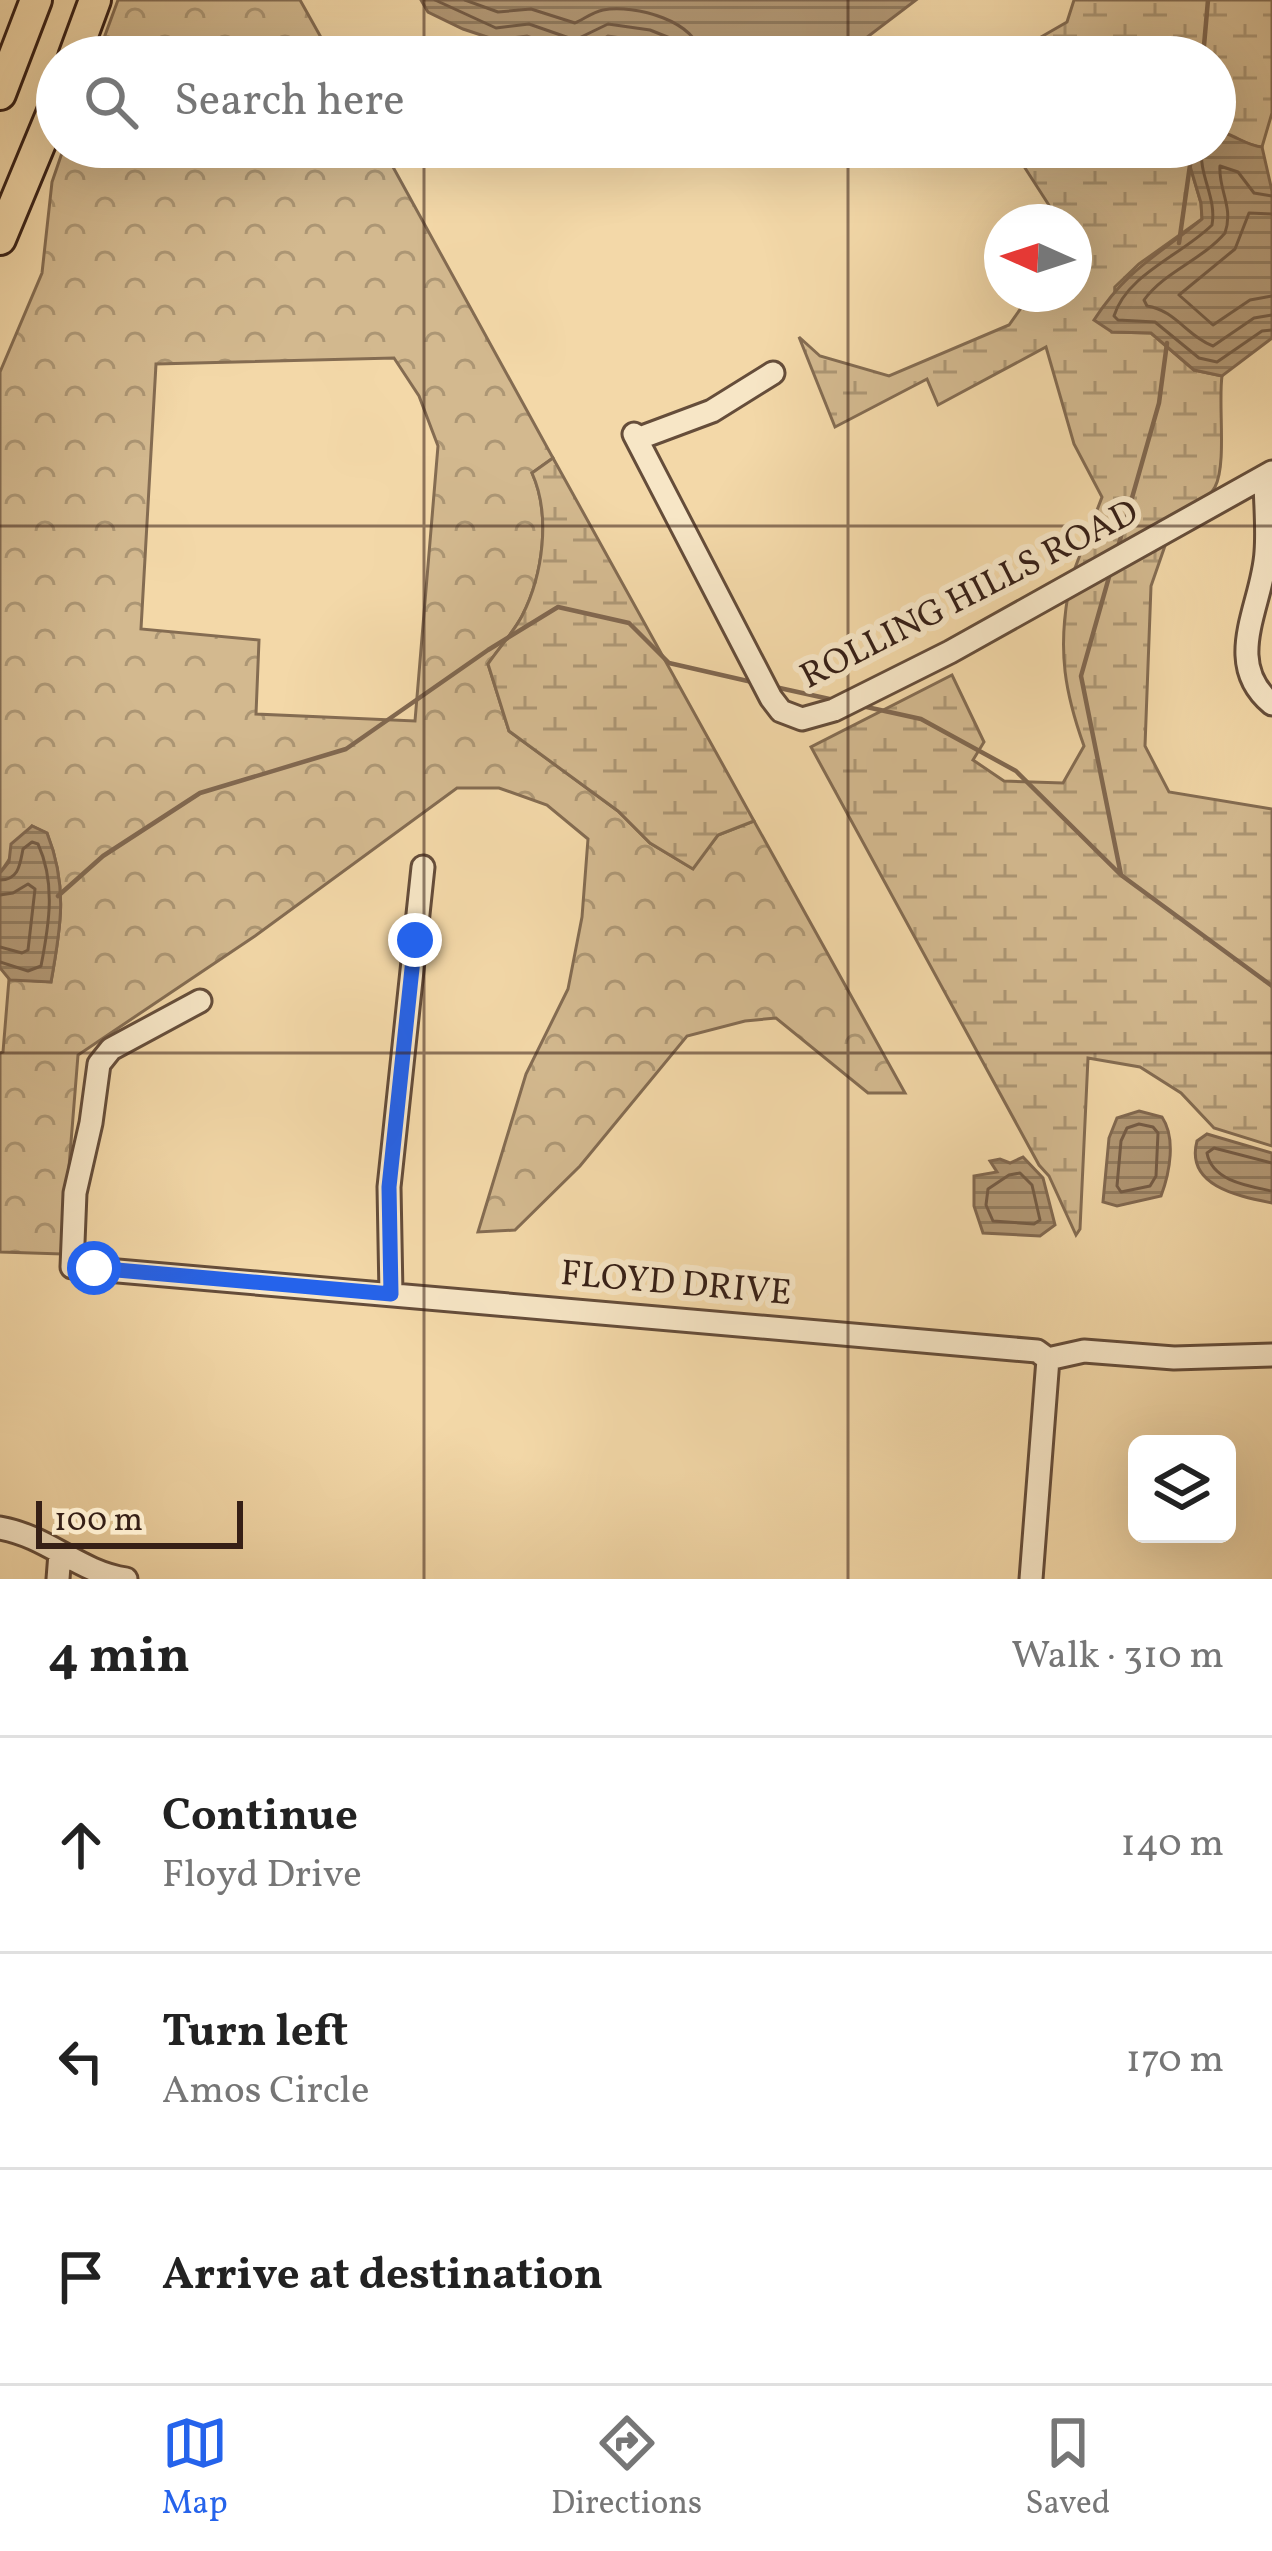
<!DOCTYPE html>
<html lang="en">
<head>
<meta charset="utf-8">
<style>
	body { margin:0; font-family:Vollkorn,serif; background:#f2f2f2; color:#222 }
	.controls { position:absolute; right:36px; bottom:36px; display:grid; overflow:hidden; border-radius:18px; box-shadow:0 12px 48px #0002 }
	.controls button { width:108px; height:108px; display:grid; place-items:center; padding:0; border:0; border-bottom:3px solid #e0e0e0; background:#fff; color:#222; font:60px sans-serif }
	.compass { position:absolute; left:984px; top:204px; width:108px; height:108px; border-radius:50%; background:#fff; box-shadow:0 12px 48px #0002; rotate:273deg }
	.scale { position:absolute; left:36px; bottom:30px; width:207px; box-sizing:border-box; padding-left:12px; border:6px solid #361f16; border-top:0; font-size:33px; line-height:42px; white-space:nowrap; color:#361f16; -webkit-text-stroke:9px #f7e6c6; paint-order:stroke }
	.stop { position:absolute; width:36px; height:36px; margin:-27px; border:9px solid #2563eb; border-radius:50%; background:#fff }
	.stop.end { background:#2563eb; border-color:#fff; box-shadow:0 3px 12px #0008 }
	.list { margin:0; padding:0; list-style:none }
	h2 { display:flex; justify-content:space-between; align-items:center; height:156px; margin:0; padding:0 48px; font-size:51px }
	h2 small { font-size:39px; font-weight:400; color:#767676 }
	.list li { display:grid; grid-template-columns:78px 1fr auto; gap:36px; align-items:center; box-sizing:border-box; height:216px; padding:0 48px; border-top:3px solid #e0e0e0 }
	.list b { display:block; font-size:45px; white-space:nowrap }
	.list p { margin:0; font-size:39px; white-space:nowrap; color:#767676 }
	.list em { font-size:39px; font-style:normal; color:#767676 }
	.icon { flex:none; width:66px; height:66px; fill:none; stroke:currentColor; stroke-width:2; stroke-linecap:round; stroke-linejoin:round }
	.map { position:relative; flex:none; width:1272px; height:1579px; overflow:hidden }
	.search { position:absolute; background:#fff; box-shadow:0 12px 48px #0002; left:36px; right:36px; top:36px; height:132px; display:flex; align-items:center; gap:30px; box-sizing:border-box; padding:0 42px; border-radius:66px; color:#767676; font-size:45px }
	.sheet { height:804px; background:#fff }
	nav { display:flex; justify-content:space-around; align-items:center; box-sizing:border-box; height:168px; border-top:3px solid #e0e0e0; background:#fff; font-size:33px; color:#767676 }
	nav a { display:grid; justify-items:center; gap:6px }
	nav .on { color:#2563eb }
	.map>svg:first-child { display:block }
	.forest { fill:url(#forest-crowns); stroke:#846c52; stroke-width:3; fill-rule:evenodd }
	.wetland { fill:url(#wetland-marsh); stroke:#846c52; stroke-width:3 }
	.water { fill:url(#water-rules); stroke:#816850; stroke-width:3 }
	.lines { fill:none; stroke-linecap:round; stroke-linejoin:round }
	.shore { stroke:#745c46; stroke-width:3 }
	.stream { stroke:#816850; stroke-width:4.5 }
	.minor-casing { stroke:#654d3a; stroke-width:27 }
	.highway-casing { stroke:#361f16; stroke-width:36 }
	.minor { stroke:#f7e6c6; stroke-width:21 }
	.highway { stroke:#f3d8a8; stroke-width:30 }
	.route { stroke:#2563eb; stroke-width:15 }
	.grid { fill:none; stroke:#361f16; stroke-width:3; stroke-opacity:0.55 }
	.labels { text-anchor:middle; dominant-baseline:central; stroke-width:12; stroke-linejoin:round; paint-order:stroke }
	.street-label { font-size:36px; fill:#361f16; stroke:#f7e6c6 }
</style>
</head>
<body>
<div class="map">
<svg width="1272" height="1579" viewBox="0 0 1272 1579">
	<defs>
		<pattern id="forest-crowns" width="20" height="18" patternUnits="userSpaceOnUse" patternTransform="scale(3)"><rect width="20" height="18" fill="#d3b98f"/><path d="M2 6a3 3 0 1 1 6 0M12 15a3 3 0 1 1 6 0" fill="none" stroke="#ac9674"/></pattern>
		<pattern id="wetland-marsh" width="20" height="14" patternUnits="userSpaceOnUse" patternTransform="scale(3)"><rect width="20" height="14" fill="#d3b98f"/><path d="M1 5h8M5 5V1M11 12h8M15 12V8" fill="none" stroke="#ac9674"/></pattern>
		<pattern id="water-rules" width="6" height="5" patternUnits="userSpaceOnUse" patternTransform="scale(3)"><rect width="6" height="5" fill="#b39976"/><path d="M0 2.5h6" fill="none" stroke="#927c60"/></pattern>
	</defs>
	<rect width="100%" height="100%" fill="#f3d8a8"/>
	<filter id="stains"><feTurbulence type="fractalNoise" baseFrequency=".00167" numOctaves="4"/><feColorMatrix values="0 0 0 0 .2 0 0 0 0 .09 0 0 0 0 .02 0 0 0 .5 -.17"/></filter>
	<radialGradient id="worn" r=".72"><stop offset=".6" stop-color="#630" stop-opacity="0"/><stop offset="1" stop-color="#630" stop-opacity=".3"/></radialGradient>
	<path class="forest" d="M 118,0 L 300,0 L 332,57 L 97,57 Z
		M 64,147 L 382,147 L 553,458 L 532,473 C 551,515 543,575 522,616 C 513,633 499,648 488,664 L 509,731 L 618,811 L 650,843 L 692,868 L 718,835 L 754,821 L 905,1093 L 868,1093 L 776,1018 L 745,1021 L 687,1036 L 580,1166 L 515,1230 L 478,1232 L 526,1074 L 568,989 L 582,917 L 588,839 L 547,805 L 499,788 L 457,788 L 255,936 L 78,1055 L 62,1254 L 0,1252 L 0,1053 L 3,1052 L 9,979 L 51,982 C 61,927 68,886 47,833 L 32,826 L 0,873 L 0,372 L 42,273 L 52,182 ZM 394,358 L 419,396 L 438,446 L 415,721 L 256,714 L 259,640 L 141,629 L 156,364 Z"/>
	<path class="wetland" d="M 1074,0 L 1272,0 L 1272,113 L 1262,147 C 1244,146 1231,132 1215,132 L 1215,57 L 1024,57 L 1034,41 L 1067,22 Z
		M 1020,147 L 1192,147 L 1187,156 L 1201,203 L 1202,219 L 1139,264 L 1115,287 L 1112,332 L 1151,333 L 1194,370 L 1222,376 C 1218,404 1227,464 1215,487 C 1201,513 1102,559 1072,576 L 1102,497 L 1074,444 L 1046,347 L 938,405 L 927,379 L 835,427 L 799,337 L 820,356 L 889,376 L 1009,325 L 1031,294 L 1074,294 L 1074,222 L 1052,222 L 1054,213 L 1025,168 Z
		M 553,458 L 754,821 L 718,835 L 693,869 L 650,843 L 618,811 L 509,731 L 488,664 C 499,648 513,633 522,616 C 543,575 551,515 532,473 Z
		M 1167,540 L 1151,586 L 1145,746 L 1169,792 L 1272,809 L 1272,1146 L 1214,1128 L 1181,1093 L 1140,1067 L 1088,1058 L 1080,1229 L 1076,1235 L 1049,1176 L 1039,1165 L 811,747 L 952,675 L 984,742 L 973,760 L 1004,781 L 1063,783 L 1084,746 C 1065,693 1058,652 1068,595 Z"/>
	<path class="water" d="M 421,0 L 916,0 L 841,57 L 695,57 L 648,42 L 608,36 L 576,55 L 527,36 L 496,40 L 463,29 L 428,12 Z
		M 1215,132 C 1231,131 1245,146 1262,147 L 1272,191 L 1272,338 L 1222,376 L 1194,370 L 1151,333 L 1112,332 L 1094,320 C 1128,268 1156,257 1202,219 L 1201,203 L 1187,156 L 1192,147 L 1215,147 Z
		M 32,826 L 47,833 C 68,886 61,927 51,982 L 10,980 L 0,968 L 0,873 L 9,862 L 11,844 Z
		M 1139,1111 L 1162,1117 C 1176,1138 1170,1172 1161,1196 L 1117,1206 L 1103,1202 L 1109,1138 L 1117,1118 Z
		M 1207,1134 L 1272,1153 L 1272,1203 C 1238,1196 1185,1186 1197,1141 Z
		M 1023,1157 L 1043,1178 L 1055,1225 L 1040,1236 L 983,1233 L 974,1206 L 974,1176 L 997,1172 L 990,1161 L 1000,1159 L 1010,1163 Z"/>
	<g class="lines">
		<path class="shore" d="M 435,0 L 496,28 L 529,24 L 575,40 L 608,24 L 650,30 L 680,42 L 686,57
			M 465,0 L 498,12 L 531,9 L 575,23 C 584,19 593,12 603,10 C 634,4 699,21 701,57
			M 1202,147 C 1198,175 1217,197 1212,225 C 1182,255 1127,274 1114,316 L 1118,320 L 1155,322 L 1199,358 L 1217,362 L 1262,331 L 1272,330
			M 1272,196 L 1254,193 L 1238,172 L 1220,166 C 1218,189 1234,207 1225,233 C 1202,260 1164,272 1144,300 L 1147,306 C 1175,310 1188,337 1213,346 L 1254,318 L 1272,315
			M 1272,214 L 1249,213 L 1235,249 L 1179,295 L 1213,325 L 1250,300 L 1272,296
			M 0,880 C 19,880 20,864 23,849 L 32,842 L 38,844 C 56,883 49,925 41,966 L 28,971 L 0,962
			M 0,895 L 13,893 L 28,884 L 35,889 L 28,950 L 22,953 L 0,947
			M 1139,1124 L 1153,1127 L 1158,1133 L 1156,1176 L 1150,1186 L 1121,1192 L 1117,1186 L 1121,1141 L 1127,1128 Z
			M 1272,1163 L 1214,1148 L 1207,1153 C 1212,1181 1248,1186 1272,1191
			M 1020,1173 L 1032,1185 L 1040,1220 L 1034,1224 L 993,1221 L 986,1205 L 988,1189 L 1009,1175 Z"/>
		<path class="stream" d="M 1203,57 L 1208,0
			M 1179,243 L 1190,165
			M 1118,547 L 1159,403 L 1167,343
			M 1111,570 L 1081,676 L 1121,875 L 1272,986
			M 775,687 L 834,700
			M 862,706 L 921,719 L 1016,771 L 1121,875
			M 58,896 L 103,856 L 200,793 L 346,749 L 488,650 L 558,607 L 629,623 L 669,663 L 752,682"/>
		<g class="minor-casing">
			<path id="minor" d="M 634,434 L 771,698 L 781,711 L 802,719 L 834,710 L 950,652 L 1272,472
				M 637,439 L 712,411 L 773,373
				M 1265,476 C 1265,501 1268,527 1266,552 C 1263,605 1221,662 1272,704
				M 200,1001 L 111,1049 L 99,1064 L 91,1123 L 75,1193 L 72,1267 L 1037,1351 L 1048,1359 L 1084,1351 L 1174,1358 L 1272,1355
				M 391,1294 L 389,1187 L 423,867
				M 0,1528 C 47,1536 79,1572 126,1579
				M 58,1579 L 60,1553
				M 1031,1579 L 1048,1359"/>
		</g>
		<g class="highway-casing">
			<path id="highway" d="M 74,57 L 95,0
				M 0,94 L 36,0
				M 0,239 L 57,102"/>
		</g>
		<use href="#minor" class="minor"/>
		<use href="#highway" class="highway"/>
	</g>
	<g class="lines">
		<path class="route" d="M 94,1268 L 391,1294 L 389,1187 L 415,940"/>
	</g>
	<path class="grid" d="M 424,0 L 424,57M 848,0 L 848,57M 424,147 L 424,1579M 848,147 L 848,1579M 0,526 L 1272,526M 0,1053 L 1272,1053"/>
	<g class="labels">
		<g class="street-label">
			<text transform="translate(970 596) rotate(-27)">ROLLING HILLS ROAD</text>
			<text transform="translate(676 1285) rotate(5)">FLOYD DRIVE</text>
		</g>
	</g>
	<rect width="100%" height="100%" filter="url(#stains)"/>
	<rect width="100%" height="100%" fill="url(#worn)"/>
</svg>
<div class="controls">
<button><svg class="icon" aria-label="layers" viewBox="0 0 24 24"><path d="M12 4l9 5-9 5-9-5zM3 14l9 5 9-5"/></svg></button>
</div>
<svg class="compass" viewBox="-18 -18 36 36"><path d="M0-13l5 13h-10z" fill="#e53935"/><path d="M0 13l5-13h-10z" fill="#767676"/></svg>
<div class="scale">100 m</div>
<div class="stop" style="left:94px;top:1268px"></div>
<div class="stop end" style="left:415px;top:940px"></div>
<div class="search"><svg class="icon" aria-label="search" viewBox="0 0 24 24"><circle cx="10" cy="10" r="6"/><path d="M15 15l6 6"/></svg>Search here</div>
</div>
<section class="sheet">
<h2>4 min<small>Walk · 310 m</small></h2>
<ul class="list">
<li><svg class="icon" aria-label="ahead" viewBox="0 0 24 24"><path d="M12 20V5M6 11l6-6 6 6"/></svg><div><b>Continue</b><p>Floyd Drive</p></div><em>140 m</em></li>
<li><svg class="icon" aria-label="left" viewBox="0 0 24 24"><path d="M17 20v-9H6M10 6l-5 5 5 5"/></svg><div><b>Turn left</b><p>Amos Circle</p></div><em>170 m</em></li>
<li><svg class="icon" aria-label="arrive" viewBox="0 0 24 24"><path d="M6 21V4h12l-3 4 3 4H6"/></svg><div><b>Arrive at destination</b></div></li>
</ul>
</section>
<nav>
<a class="on"><svg class="icon" aria-label="map" viewBox="0 0 24 24"><path d="M3 6l6-2 6 2 6-2v14l-6 2-6-2-6 2zM9 4v14M15 6v14"/></svg>Map</a>
<a><svg class="icon" aria-label="directions" viewBox="0 0 24 24"><path d="M12 3l9 9-9 9-9-9zM9 14v-3h6M13 9l2 2-2 2"/></svg>Directions</a>
<a><svg class="icon" aria-label="saved" viewBox="0 0 24 24"><path d="M7 4h10v16l-5-4-5 4z"/></svg>Saved</a>
</nav>
</body>
</html>
